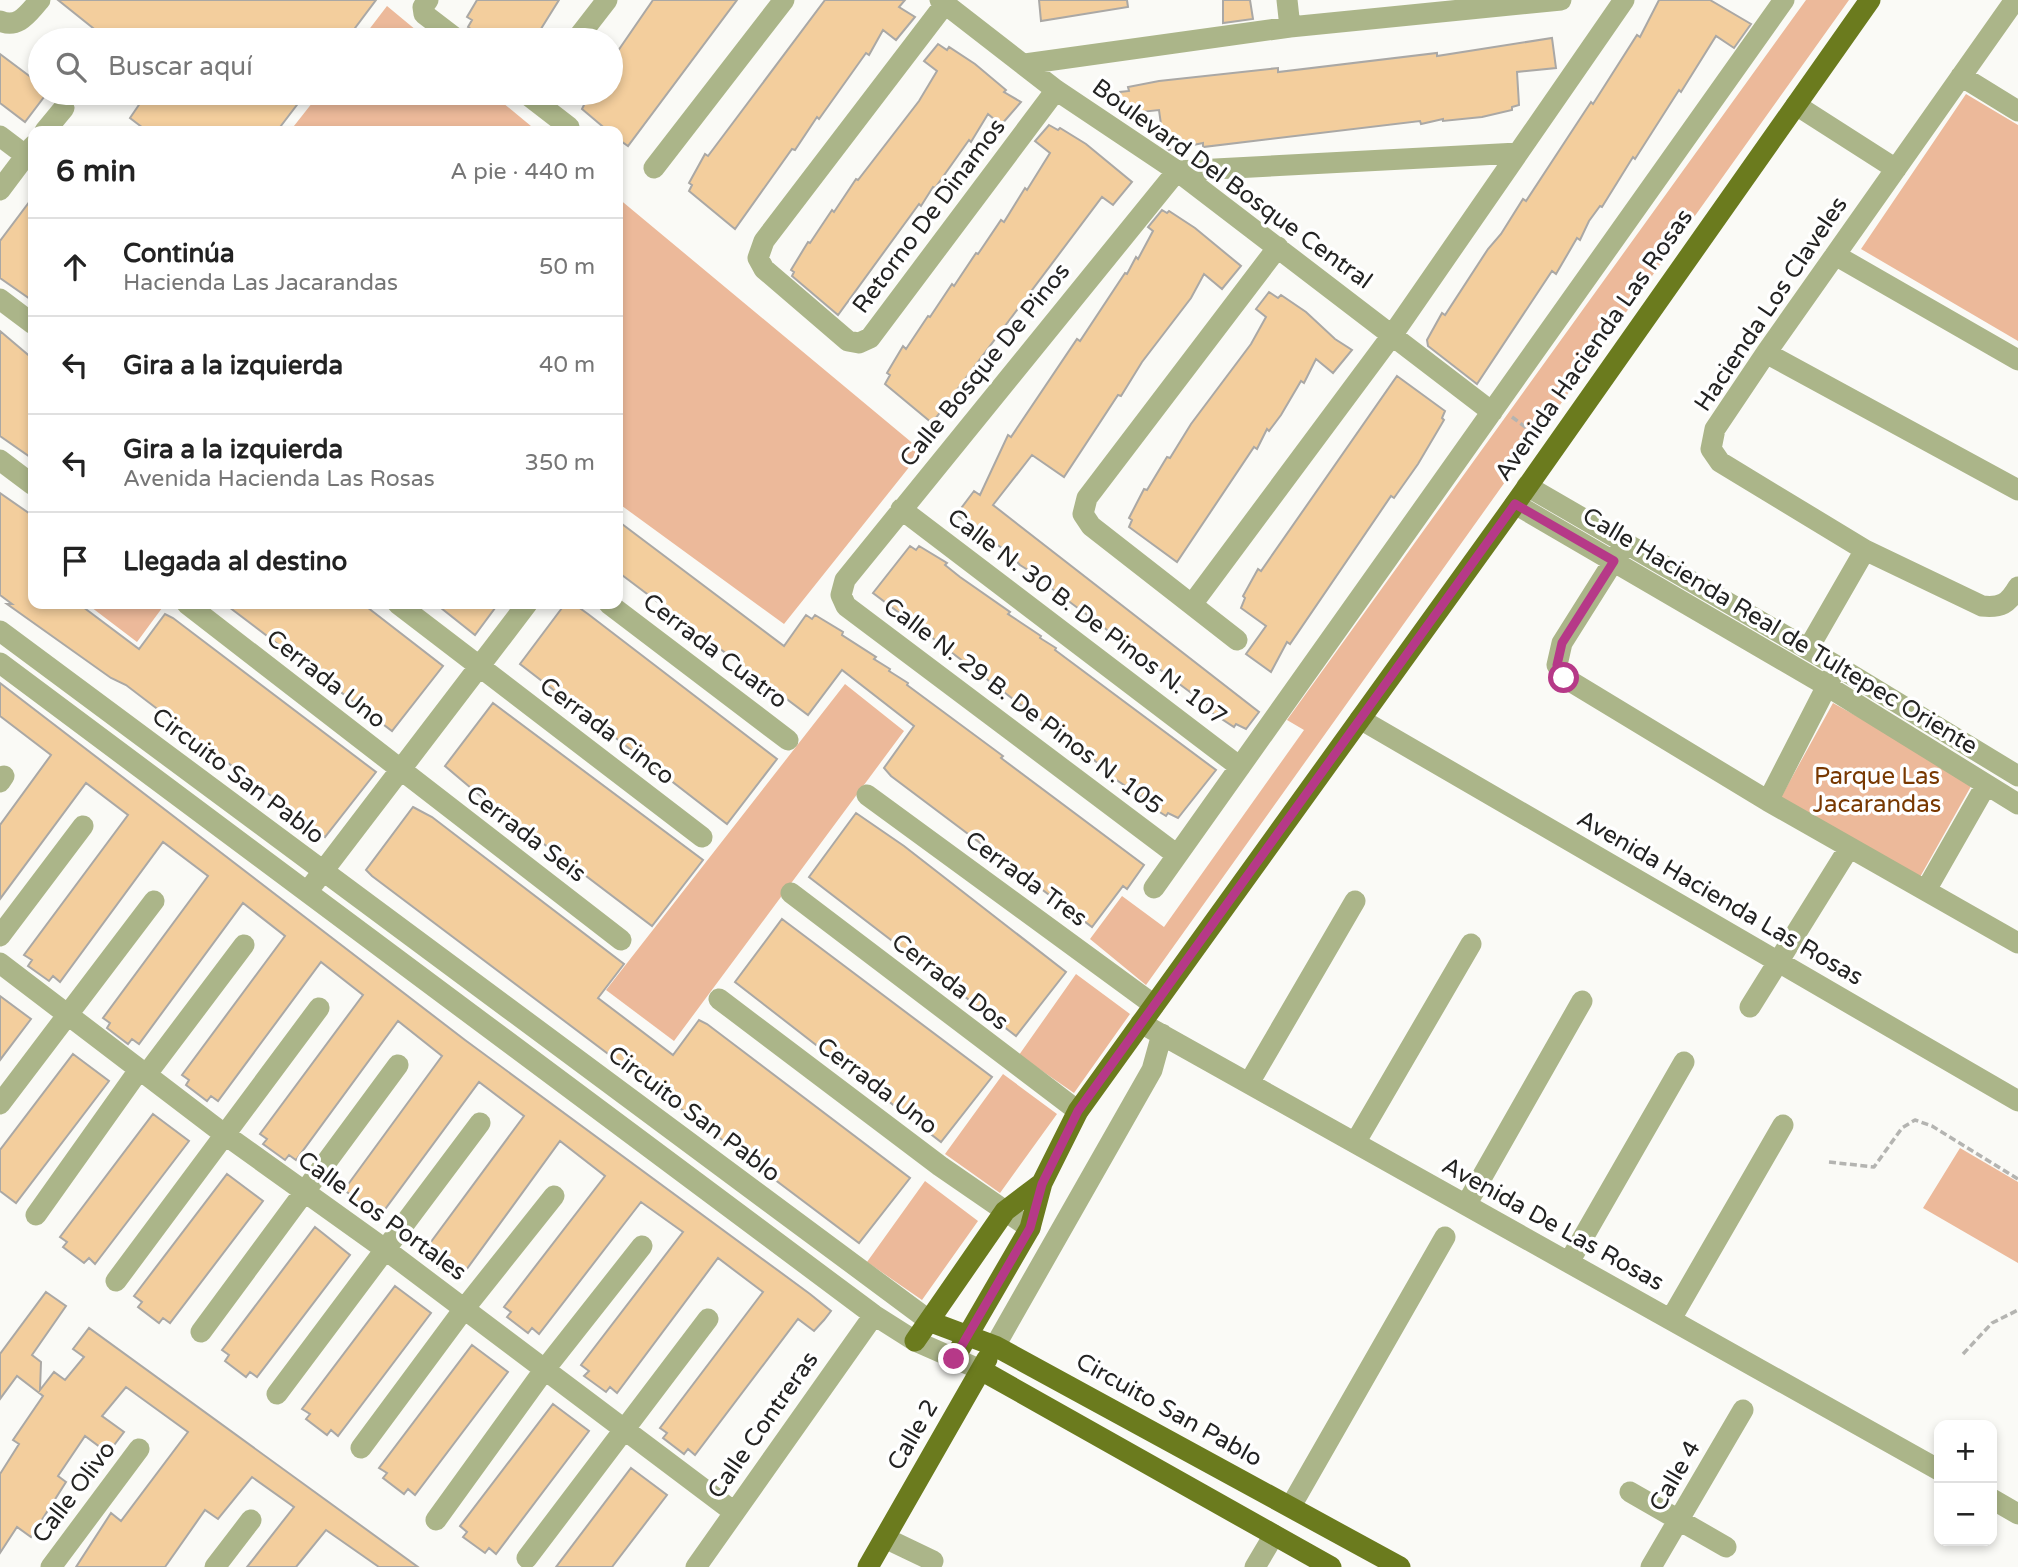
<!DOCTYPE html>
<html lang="es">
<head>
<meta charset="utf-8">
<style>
	body { margin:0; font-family:"Varela Round",sans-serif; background:#f2f2f2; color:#222 }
	.controls { position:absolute; right:21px; bottom:21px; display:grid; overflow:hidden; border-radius:14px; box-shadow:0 4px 10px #0003 }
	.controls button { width:63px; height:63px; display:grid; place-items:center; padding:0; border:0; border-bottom:2px solid #e0e0e0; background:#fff; color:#222; font:35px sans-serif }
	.stop { position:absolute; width:21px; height:21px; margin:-16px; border:5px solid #b63988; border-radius:50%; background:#fff }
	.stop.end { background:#b63988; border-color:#fff; box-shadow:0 2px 7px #0008 }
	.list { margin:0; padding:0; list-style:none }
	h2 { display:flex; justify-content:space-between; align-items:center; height:91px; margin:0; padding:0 28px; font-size:30px }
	h2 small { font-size:23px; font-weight:400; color:#767676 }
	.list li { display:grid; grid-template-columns:46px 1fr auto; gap:21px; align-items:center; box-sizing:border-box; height:98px; padding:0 28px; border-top:2px solid #e0e0e0 }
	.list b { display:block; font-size:26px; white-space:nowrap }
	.list p { margin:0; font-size:23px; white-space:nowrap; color:#767676 }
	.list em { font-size:23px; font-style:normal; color:#767676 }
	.icon { flex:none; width:38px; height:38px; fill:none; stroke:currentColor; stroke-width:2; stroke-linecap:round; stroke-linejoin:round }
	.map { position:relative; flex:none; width:2018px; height:1567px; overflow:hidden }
	.search { position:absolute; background:#fff; box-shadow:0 4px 10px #0003; left:28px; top:28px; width:595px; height:77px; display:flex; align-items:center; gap:18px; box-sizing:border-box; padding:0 24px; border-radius:38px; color:#767676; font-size:26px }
	.panel { position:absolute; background:#fff; box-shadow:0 4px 10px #0003; left:28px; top:126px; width:595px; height:483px; border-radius:14px }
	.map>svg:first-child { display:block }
	.green { fill:#ecb99a }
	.building { fill:#f3ce9d; stroke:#aaa8a5; stroke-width:2 }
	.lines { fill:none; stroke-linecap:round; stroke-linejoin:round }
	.path { stroke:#b4b4b1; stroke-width:3.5; stroke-dasharray:7 3.5; stroke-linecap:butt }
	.minor { stroke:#abb589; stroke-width:21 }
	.major { stroke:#6b7b1e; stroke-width:21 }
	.route { stroke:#b63988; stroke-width:9 }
	.labels { text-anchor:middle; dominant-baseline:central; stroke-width:7; stroke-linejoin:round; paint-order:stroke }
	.street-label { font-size:24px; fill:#232322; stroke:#fff }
	.park-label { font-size:24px; fill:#783801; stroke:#fff }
</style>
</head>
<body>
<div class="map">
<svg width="2018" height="1567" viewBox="0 0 2018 1567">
	<rect width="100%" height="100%" fill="#fafaf6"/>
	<path class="green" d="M 1806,0 L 1849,0 L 1146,985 L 1090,939 L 1122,896 L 1164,927 L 1304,730 L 1287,720 Z
		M 387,6 L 428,40 L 361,40 Z
		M 320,93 L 491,93 L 537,131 L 290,131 Z
		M 1966,94 L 2018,125 L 2018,341 L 1861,249 Z
		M 618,198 L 922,451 L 784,624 L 618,503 Z
		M 87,604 L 165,604 L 137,642 Z
		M 845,684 L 904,731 L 674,1041 L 606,990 Z
		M 1833,703 L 1974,781 L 1920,877 L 1780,799 Z
		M 1076,974 L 1130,1014 L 1074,1093 L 1019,1055 Z
		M 1003,1074 L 1057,1114 L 1000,1193 L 945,1154 Z
		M 1960,1148 L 2018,1182 L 2018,1263 L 1923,1208 Z
		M 925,1181 L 978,1221 L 922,1300 L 867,1262 Z"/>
	<path class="building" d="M 58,0 L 376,0 L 346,40 L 108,40 Z
		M 477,0 L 559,0 L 534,40 L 486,40 L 468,27 L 472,20 L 467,17 Z
		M 653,0 L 737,0 L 628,146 L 618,139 L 618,131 L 608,131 L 582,109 L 585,103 L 573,93 L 611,93 L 611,61 Z
		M 825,0 L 905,0 L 899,7 L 915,17 L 896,40 L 883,30 L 869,55 L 866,53 L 819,119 L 817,117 L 795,150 L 792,149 L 735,229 L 689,191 L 692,185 L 689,183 L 705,154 L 708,156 Z
		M 1039,0 L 1127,0 L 1128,7 L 1041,21 Z
		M 1223,0 L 1250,0 L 1253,19 L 1223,23 Z
		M 1659,0 L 1710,0 L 1751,24 L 1734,48 L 1716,36 L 1681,92 L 1679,90 L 1635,159 L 1633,157 L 1602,207 L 1600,206 L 1589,221 L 1580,240 L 1577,238 L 1556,274 L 1552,271 L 1477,384 L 1428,346 L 1427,340 L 1442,313 L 1445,315 L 1488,249 L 1501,234 L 1523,199 L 1526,201 L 1591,102 L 1593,104 L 1637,35 L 1640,37 Z
		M 1552,38 L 1556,68 L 1517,72 L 1519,105 L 1512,107 L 1512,110 L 1482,117 L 1443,121 L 1443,119 L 1421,124 L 1420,121 L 1203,147 L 1203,143 L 1169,150 L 1164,146 L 1159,110 L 1122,114 L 1120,92 L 1129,91 L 1128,87 L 1159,81 L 1278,68 L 1278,72 L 1437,53 L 1437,56 Z
		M 938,44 L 947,50 L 949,47 L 975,64 L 1006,90 L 1004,92 L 1021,102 L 1001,125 L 988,114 L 971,142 L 969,140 L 935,188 L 933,187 L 921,206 L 919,204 L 838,315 L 792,276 L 794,272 L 791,270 L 808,242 L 810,243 L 832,210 L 834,212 L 856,179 L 858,180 L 919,101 L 937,71 L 924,61 Z
		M 0,54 L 40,84 L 40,93 L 47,93 L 25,122 L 0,103 Z
		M 147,93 L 306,93 L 277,131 L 147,131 L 130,118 Z
		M 1049,125 L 1058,130 L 1060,128 L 1086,144 L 1132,182 L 1113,205 L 1102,197 L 932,423 L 885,384 L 890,375 L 887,373 L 903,346 L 906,349 L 928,316 L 930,317 L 952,284 L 954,286 L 976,253 L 978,254 L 1001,220 L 1004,222 L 1025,188 L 1027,190 L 1050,153 L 1035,141 Z
		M 33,197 L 33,301 L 0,278 L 0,241 Z
		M 1162,210 L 1167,213 L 1169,211 L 1195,228 L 1241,266 L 1222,289 L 1204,274 L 1191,298 L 1142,362 L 1121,396 L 1118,395 L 1064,477 L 1032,455 L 993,505 L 1259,712 L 1246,729 L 1236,724 L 1234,727 L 1208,710 L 1210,707 L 1051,588 L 1053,586 L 1020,565 L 1007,551 L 988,539 L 990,537 L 956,515 L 974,491 L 980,495 L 1008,435 L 1011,437 L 1077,339 L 1080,341 L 1125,273 L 1127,274 L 1136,257 L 1138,259 L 1153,231 L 1148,227 Z
		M 1269,292 L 1278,298 L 1281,295 L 1306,312 L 1335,339 L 1352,350 L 1333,373 L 1316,359 L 1304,383 L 1301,381 L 1281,415 L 1269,431 L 1267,429 L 1257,449 L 1254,447 L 1177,562 L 1129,527 L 1132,520 L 1129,518 L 1144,489 L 1147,490 L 1167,457 L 1170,458 L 1191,424 L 1251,344 L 1266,317 L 1256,309 Z
		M 0,331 L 33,359 L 33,459 L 0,436 Z
		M 1397,376 L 1445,411 L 1442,418 L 1444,420 L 1418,464 L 1394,498 L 1391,496 L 1290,644 L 1287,642 L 1271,672 L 1246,654 L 1266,626 L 1241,608 L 1245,598 L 1243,596 L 1258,569 L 1261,571 Z
		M 0,493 L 33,516 L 33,604 L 79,604 L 139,649 L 165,614 L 173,618 L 376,772 L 325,837 L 126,685 L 111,678 L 7,604 L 12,604 L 0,595 Z
		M 618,521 L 784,646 L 806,615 L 812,619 L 815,615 L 843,632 L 842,635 L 876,657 L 874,659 L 890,669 L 889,671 L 908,683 L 907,685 L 1003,756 L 1001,758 L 1144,865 L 1127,889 L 1123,886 L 1092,927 L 891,776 L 884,768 L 914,726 L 842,670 L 808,715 L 618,572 Z
		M 910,546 L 916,550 L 919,546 L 947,563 L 945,565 L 960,577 L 1010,612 L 1008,614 L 1041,636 L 1040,638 L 1056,648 L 1055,650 L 1216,770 L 1178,818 L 1168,813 L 1166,816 L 1140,800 L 1142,797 L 1109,775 L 1111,773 L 873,593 Z
		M 225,604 L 363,604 L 443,666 L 392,731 Z
		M 436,604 L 498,604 L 475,635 Z
		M 565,604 L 574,604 L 588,614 L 777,759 L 727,824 L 520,664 Z
		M 0,683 L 465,1040 L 810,1294 L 831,1311 L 824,1320 L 814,1331 L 798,1319 L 695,1455 L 688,1449 L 684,1454 L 663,1438 L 667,1433 L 660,1428 L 763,1292 L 718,1258 L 617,1393 L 610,1387 L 606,1392 L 584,1376 L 589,1371 L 581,1365 L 683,1232 L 641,1202 L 539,1334 L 532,1328 L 528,1333 L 507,1317 L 511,1312 L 504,1307 L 605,1176 L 560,1141 L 461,1277 L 454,1271 L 450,1276 L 428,1260 L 432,1255 L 425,1250 L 524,1116 L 479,1082 L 380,1216 L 373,1211 L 369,1216 L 347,1200 L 351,1195 L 344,1190 L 442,1056 L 398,1021 L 296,1160 L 289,1155 L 285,1160 L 263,1144 L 267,1139 L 260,1134 L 363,995 L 321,962 L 218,1101 L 211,1096 L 207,1101 L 186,1085 L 189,1080 L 182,1075 L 285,936 L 243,903 L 139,1044 L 132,1039 L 128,1044 L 107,1028 L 110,1023 L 103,1018 L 208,876 L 163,842 L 60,982 L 53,976 L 49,981 L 28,966 L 32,960 L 24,955 L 128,815 L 86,783 L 0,899 L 0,825 L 51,755 L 0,716 Z
		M 493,703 L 703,860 L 652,926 L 478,794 L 445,766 Z
		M 413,807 L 432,817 L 624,964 L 598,998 L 673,1055 L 699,1020 L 707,1024 L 910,1178 L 859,1243 L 372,876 L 366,870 Z
		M 856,813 L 904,846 L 1066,972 L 1016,1036 L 809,877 Z
		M 782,919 L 992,1077 L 941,1142 L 735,982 Z
		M 0,996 L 31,1019 L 0,1060 Z
		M 73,1054 L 109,1081 L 16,1203 L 0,1191 L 0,1150 Z
		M 153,1114 L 189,1141 L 95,1264 L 89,1258 L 84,1263 L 63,1247 L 67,1242 L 60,1237 Z
		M 227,1174 L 263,1201 L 170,1323 L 163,1318 L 159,1323 L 138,1307 L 142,1302 L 134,1296 Z
		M 315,1227 L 350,1255 L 257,1377 L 250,1372 L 246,1377 L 225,1361 L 229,1355 L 222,1350 Z
		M 395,1286 L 431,1313 L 338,1436 L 331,1430 L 327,1435 L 306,1419 L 310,1414 L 302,1409 Z
		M 46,1292 L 66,1306 L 32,1355 L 41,1362 L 40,1390 L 54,1372 L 65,1380 L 84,1357 L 73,1349 L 89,1328 L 418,1567 L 379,1567 L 326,1530 L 296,1567 L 247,1567 L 294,1507 L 252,1477 L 218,1519 L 205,1510 L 165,1567 L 76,1567 L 111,1513 L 121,1521 L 188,1432 L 126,1387 L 102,1416 L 124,1432 L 108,1453 L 85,1436 L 58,1476 L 66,1482 L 31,1537 L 17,1527 L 0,1553 L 0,1474 L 19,1444 L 13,1440 L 43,1396 L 17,1376 L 0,1399 L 0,1354 Z
		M 472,1345 L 508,1372 L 415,1495 L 408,1489 L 404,1494 L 383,1478 L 387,1473 L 379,1468 Z
		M 553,1404 L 589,1431 L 496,1554 L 489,1548 L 485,1553 L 463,1537 L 467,1532 L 460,1526 Z
		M 631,1468 L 667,1495 L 612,1567 L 556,1567 Z"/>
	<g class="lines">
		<path class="path" d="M 1512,417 L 1540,438
			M 1829,1162 L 1874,1167 L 1902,1128 L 1915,1120 L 1932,1126 L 2018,1179
			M 1963,1354 L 1992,1323 L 2018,1310"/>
		<path class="minor" d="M 428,0 L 423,7 L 424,14 L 458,40
			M 940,0 L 1056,90 L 1177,171 L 1492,412
			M 1287,0 L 1290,27
			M 2015,0 L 1766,353 L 1715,429 L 1711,449 L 1720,462 L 1865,550 L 1982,606 C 2001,608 2008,604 2018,587
			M 945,4 L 764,241 L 758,258 L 764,269 L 848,341 L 859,343 L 870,338 L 1056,90
			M 0,21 C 19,29 28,13 40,0
			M 576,40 L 607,0
			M 1025,64 L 1290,27 L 1561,0
			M 1961,76 L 2018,111
			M 525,93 L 569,127
			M 1796,105 L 1896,169
			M 45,131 L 64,108
			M 0,136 L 33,161
			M 654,168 L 784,0
			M 0,190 L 33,146
			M 1835,255 L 2018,360
			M 0,299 L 33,324
			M 1766,353 L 2018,490
			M 0,460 L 33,485
			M 1527,486 L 1837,666 L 2018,776
			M 1515,504 L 1827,686 L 2018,804
			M 901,509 L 1240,767
			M 1625,543 L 1562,643 L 1557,665 L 1565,678 L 1768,801 L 2018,943
			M 1193,603 L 1393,334 L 1624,0
			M 187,604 L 621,940
			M 398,604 L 702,837
			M 609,604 L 788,740
			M 0,631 L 931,1322
			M 1237,640 L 1091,526 L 1083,514 L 1087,498 L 1278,247
			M 1808,649 L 1865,550
			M 0,663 L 874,1315 L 915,1341 L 981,1370
			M 1360,719 L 2018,1101
			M 0,782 L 4,776
			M 867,795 L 1154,1005
			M 1768,801 L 1832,676
			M 1177,855 L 846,606 L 841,595 L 845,580 L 1177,171 L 1518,153
			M 314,883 L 527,604
			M 1154,888 L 1784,0
			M 1926,890 L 1986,785
			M 791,893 L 1078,1111
			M 0,936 L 83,826
			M 0,963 L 224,1134 L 386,1250 L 734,1512
			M 719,999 L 940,1166 L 1030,1228
			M 1750,1007 L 1849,848
			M 1141,1023 L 1939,1470
			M 146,1075 L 244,945
			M 1249,1083 L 1355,901
			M 0,1104 L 154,901
			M 1355,1143 L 1471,944
			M 1466,1205 L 1582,1001
			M 36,1215 L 139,1070
			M 1569,1262 L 1684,1062
			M 116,1281 L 319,1008
			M 1671,1319 L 1783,1125
			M 201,1332 L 398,1065
			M 995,1346 L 1152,1070 L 1162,1034
			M 277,1394 L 480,1123
			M 361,1448 L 464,1309 L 554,1196
			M 1630,1492 L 1726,1547
			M 1992,1499 L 2018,1514
			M 1291,1506 L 1445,1237
			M 436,1520 L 545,1369 L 642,1246
			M 885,1538 L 933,1561
			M 527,1558 L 708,1319
			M 51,1567 L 139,1449
			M 215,1567 L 251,1520
			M 696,1567 L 874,1315
			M 1255,1567 L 1274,1535
			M 1651,1567 L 1743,1410"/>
		<path class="major" d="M 931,1322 L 995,1346 L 1400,1567
			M 915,1341 L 1005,1211 L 1042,1183
			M 954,1359 L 1030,1228 L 1042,1183 L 1078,1111 L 1515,504 L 1870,0
			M 981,1370 L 1331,1567
			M 868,1567 L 987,1359"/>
	</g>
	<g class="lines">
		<path class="route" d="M 954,1359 L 1030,1228 L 1042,1184 L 1078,1111 L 1515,504 L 1614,561 L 1562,643 L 1557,665 L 1564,678"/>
	</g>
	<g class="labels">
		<g class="street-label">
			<text transform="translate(1232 184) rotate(36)">Boulevard Del Bosque Central</text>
			<text transform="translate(929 216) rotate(-53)">Retorno De Dinamos</text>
			<text transform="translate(1771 304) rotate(-56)">Hacienda Los Claveles</text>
			<text transform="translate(1594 345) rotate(-55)">Avenida Hacienda Las Rosas</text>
			<text transform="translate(985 365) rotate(-51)">Calle Bosque De Pinos</text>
			<text transform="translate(1087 617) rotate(37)">Calle N. 30 B. De Pinos N. 107</text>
			<text transform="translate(1780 631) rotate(31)">Calle Hacienda Real de Tultepec Oriente</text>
			<text transform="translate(715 651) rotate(37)">Cerrada Cuatro</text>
			<text transform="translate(326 679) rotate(38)">Cerrada Uno</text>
			<text transform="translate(1023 706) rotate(37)">Calle N. 29 B. De Pinos N. 105</text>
			<text transform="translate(607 731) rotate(37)">Cerrada Cinco</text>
			<text transform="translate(238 776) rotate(37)">Circuito San Pablo</text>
			<text transform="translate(526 834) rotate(37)">Cerrada Seis</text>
			<text transform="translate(1026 879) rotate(36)">Cerrada Tres</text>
			<text transform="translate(1720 898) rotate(30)">Avenida Hacienda Las Rosas</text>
			<text transform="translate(950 982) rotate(38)">Cerrada Dos</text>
			<text transform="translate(877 1086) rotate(37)">Cerrada Uno</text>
			<text transform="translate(694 1114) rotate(37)">Circuito San Pablo</text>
			<text transform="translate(382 1216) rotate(36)">Calle Los Portales</text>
			<text transform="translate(1553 1224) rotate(29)">Avenida De Las Rosas</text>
			<text transform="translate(1169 1410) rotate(29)">Circuito San Pablo</text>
			<text transform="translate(763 1425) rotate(-55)">Calle Contreras</text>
			<text transform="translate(913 1435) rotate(-60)">Calle 2</text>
			<text transform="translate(1675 1476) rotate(-60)">Calle 4</text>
			<text transform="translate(74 1492) rotate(-53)">Calle Olivo</text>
		</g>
		<g class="park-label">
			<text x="1877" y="776">Parque Las<tspan x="1877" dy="28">Jacarandas</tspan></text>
		</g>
	</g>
</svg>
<div class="controls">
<button>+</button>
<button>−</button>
</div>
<div class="stop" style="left:1564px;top:678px"></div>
<div class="stop end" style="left:954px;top:1359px"></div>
<div class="search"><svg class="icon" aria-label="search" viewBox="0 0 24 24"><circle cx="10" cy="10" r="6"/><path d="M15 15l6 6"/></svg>Buscar aquí</div>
<section class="panel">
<h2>6 min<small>A pie · 440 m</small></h2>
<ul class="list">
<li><svg class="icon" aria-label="ahead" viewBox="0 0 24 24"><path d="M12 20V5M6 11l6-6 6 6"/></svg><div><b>Continúa</b><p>Hacienda Las Jacarandas</p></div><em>50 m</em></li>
<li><svg class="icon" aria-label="left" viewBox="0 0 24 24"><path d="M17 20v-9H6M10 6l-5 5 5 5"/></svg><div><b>Gira a la izquierda</b></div><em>40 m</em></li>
<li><svg class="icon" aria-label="left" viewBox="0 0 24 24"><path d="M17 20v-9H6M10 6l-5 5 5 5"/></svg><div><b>Gira a la izquierda</b><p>Avenida Hacienda Las Rosas</p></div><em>350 m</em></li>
<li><svg class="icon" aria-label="arrive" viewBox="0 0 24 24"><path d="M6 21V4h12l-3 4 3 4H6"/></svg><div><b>Llegada al destino</b></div></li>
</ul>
</section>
</div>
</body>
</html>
